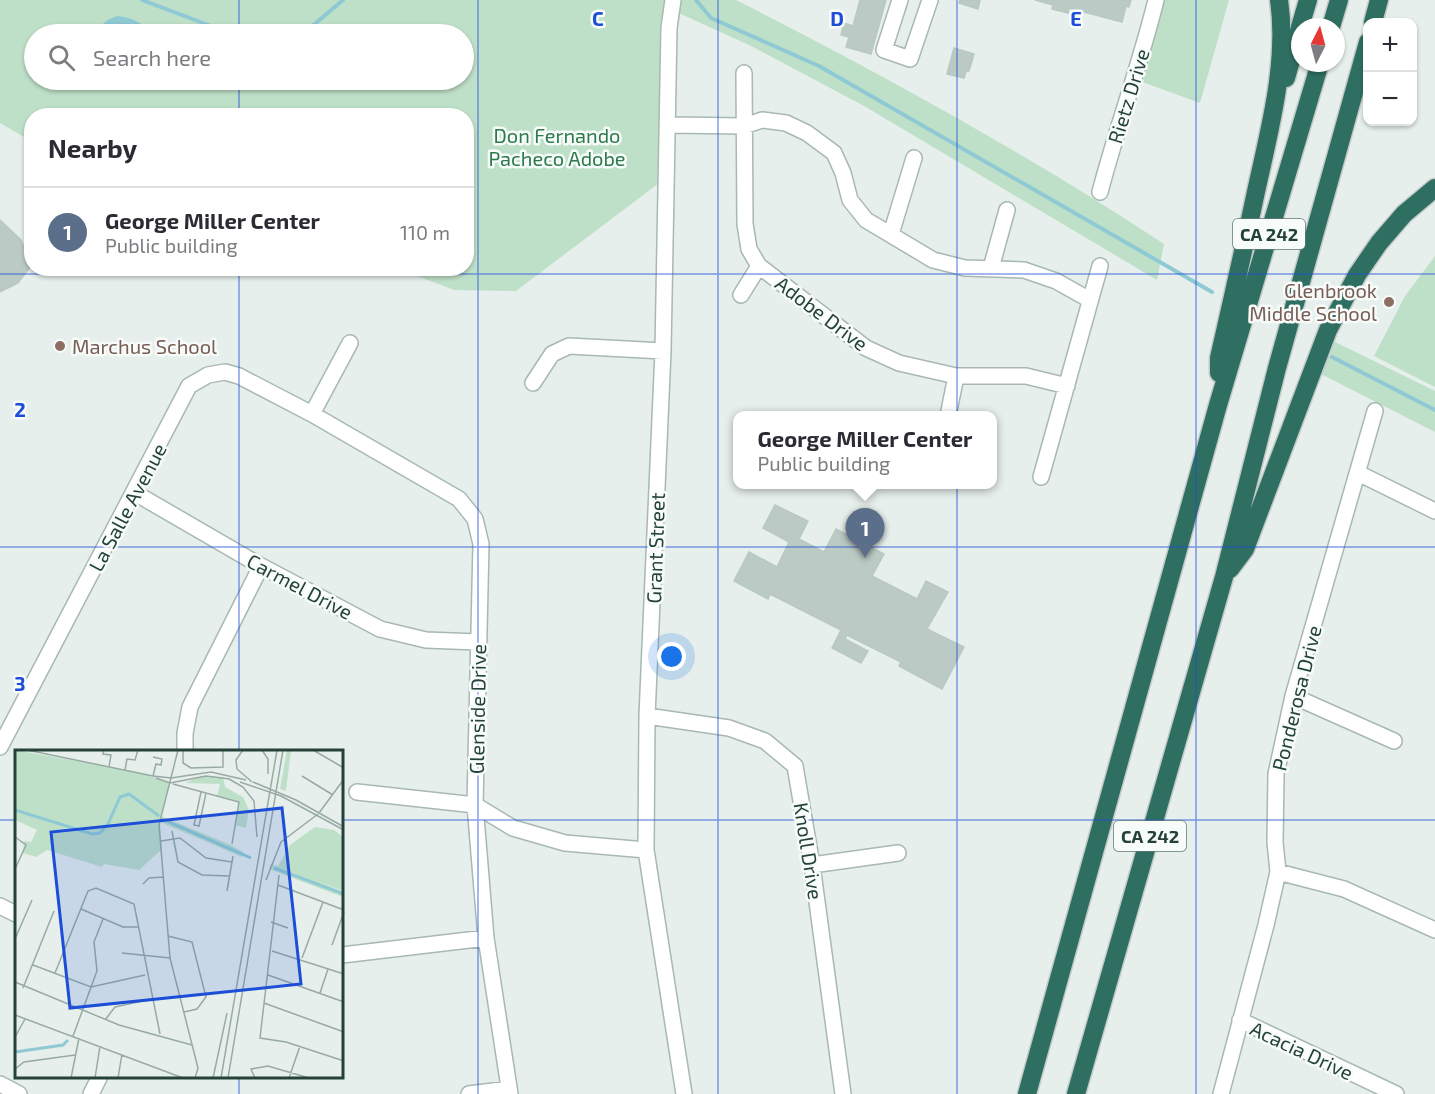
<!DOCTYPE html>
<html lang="en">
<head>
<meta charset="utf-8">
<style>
	body { margin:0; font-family:"Exo 2",sans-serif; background:#f7f7f7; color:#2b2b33 }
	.controls { position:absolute; right:18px; top:18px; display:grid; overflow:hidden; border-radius:12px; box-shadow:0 2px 4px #0004 }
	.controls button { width:54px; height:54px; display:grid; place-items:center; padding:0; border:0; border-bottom:2px solid #e1e1e2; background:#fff; color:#2b2b33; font:30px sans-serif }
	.compass { position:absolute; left:1291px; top:18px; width:54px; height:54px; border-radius:50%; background:#fff; box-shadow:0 2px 4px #0004; rotate:6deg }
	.you { position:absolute; left:672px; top:657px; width:21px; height:21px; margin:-15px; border:4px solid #fff; border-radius:50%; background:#1a73e8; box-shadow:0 0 0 9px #1a73e833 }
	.badge { display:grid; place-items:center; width:39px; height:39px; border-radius:50%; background:#855347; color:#fff; font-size:20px; font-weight:700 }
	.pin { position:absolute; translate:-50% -50px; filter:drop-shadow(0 2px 3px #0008) }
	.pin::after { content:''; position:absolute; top:32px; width:21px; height:18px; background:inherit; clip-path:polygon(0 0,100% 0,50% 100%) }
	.popup { position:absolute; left:733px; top:411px; width:264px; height:78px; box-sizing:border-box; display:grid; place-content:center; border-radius:12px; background:#fff; filter:drop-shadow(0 2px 4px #0005); font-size:20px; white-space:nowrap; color:#7c7c81 }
	.popup b { font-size:22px; color:#2b2b33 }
	.popup::after { content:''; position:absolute; left:50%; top:100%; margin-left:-12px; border:12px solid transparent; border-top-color:#fff }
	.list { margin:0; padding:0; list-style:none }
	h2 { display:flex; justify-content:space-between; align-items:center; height:78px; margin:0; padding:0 24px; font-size:26px }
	h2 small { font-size:20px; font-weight:400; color:#7c7c81 }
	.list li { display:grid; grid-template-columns:39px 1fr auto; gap:18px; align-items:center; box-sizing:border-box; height:90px; padding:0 24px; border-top:2px solid #e1e1e2 }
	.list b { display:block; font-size:22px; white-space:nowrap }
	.list p { margin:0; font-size:20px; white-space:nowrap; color:#7c7c81 }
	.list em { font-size:20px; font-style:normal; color:#7c7c81 }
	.icon { flex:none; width:33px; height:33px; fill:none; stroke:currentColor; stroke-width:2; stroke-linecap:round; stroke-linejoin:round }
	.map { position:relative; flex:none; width:1435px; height:1094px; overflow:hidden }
	.search { position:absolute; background:#fff; box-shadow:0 2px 4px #0004; left:24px; top:24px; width:450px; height:66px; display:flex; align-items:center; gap:15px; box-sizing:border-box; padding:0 21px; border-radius:33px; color:#7c7c81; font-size:22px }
	.panel { position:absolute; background:#fff; box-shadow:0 2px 4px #0004; left:24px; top:108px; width:450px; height:168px; border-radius:24px }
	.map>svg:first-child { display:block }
	.green { fill:#bfe0c8; fill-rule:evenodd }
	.water { fill:#8ec9d4 }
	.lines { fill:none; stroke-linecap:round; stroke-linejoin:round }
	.stream { stroke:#8ec9d4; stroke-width:4 }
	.building { fill:#bbcac4; stroke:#b8c9c2; stroke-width:1.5 }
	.street-casing { stroke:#a8b8b2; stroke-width:18 }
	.highway-casing { stroke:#c2cac8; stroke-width:21 }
	.street { stroke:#fff; stroke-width:15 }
	.highway { stroke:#2f6f62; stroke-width:18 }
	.grid { fill:none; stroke:#1d4ed8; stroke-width:1.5; stroke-opacity:0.55 }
	.education-dot { fill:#8d6e63; stroke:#f7fbf9; stroke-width:2 }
	.labels { text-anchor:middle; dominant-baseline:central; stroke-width:5; stroke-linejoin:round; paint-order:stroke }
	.shield { fill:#f7fbf9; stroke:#637a73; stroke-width:1.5 }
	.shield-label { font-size:18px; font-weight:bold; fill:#24423a }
	.street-label { font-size:20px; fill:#24423a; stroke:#f7fbf9 }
	.park-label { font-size:20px; fill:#2d7a4b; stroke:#f7fbf9 }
	.education-label { font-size:20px; fill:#785e54; stroke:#f7fbf9; text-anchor:end }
	.inset-river { fill:none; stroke:#8ec9d4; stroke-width:3 }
	.inset-road { fill:none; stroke:#98aaa4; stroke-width:1.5 }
	.view { fill:#1d4ed8; fill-opacity:0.15; stroke:#1d4ed8; stroke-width:3 }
	.inset-edge { fill:none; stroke:#24423a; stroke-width:3 }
	.grid-label { font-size:20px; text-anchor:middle; font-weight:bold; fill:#1d4ed8; stroke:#f7fbf9; stroke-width:5; stroke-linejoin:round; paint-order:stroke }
</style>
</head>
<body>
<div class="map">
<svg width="1435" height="1094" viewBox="0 0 1435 1094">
	<rect width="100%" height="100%" fill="#e6efeb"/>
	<path class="green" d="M 0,0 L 736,0 C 882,74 1027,154 1164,244 L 1157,280 L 864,106 L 751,46 L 672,10 L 667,177 L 516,291 L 454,290 L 399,269 L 466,268 L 466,116 L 32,116 L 31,141 L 0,123 ZM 34,34 L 464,34 L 464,80 L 34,80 Z
		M 1156,0 L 1229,0 L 1200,103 L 1134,79 Z
		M 1435,256 L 1435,387 L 1374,356 L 1405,296 Z
		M 1325,337 L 1435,391 L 1435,432 L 1313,370 Z"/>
	<path class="water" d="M 117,16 C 140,19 140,25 158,34 L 99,34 C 101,22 107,20 117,16 Z"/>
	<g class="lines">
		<path class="stream" d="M 142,0 L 232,34
			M 696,0 L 711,18 L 819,66 L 1212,292
			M 303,34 L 343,0
			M 1332,357 L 1435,410"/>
	</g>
	<path class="building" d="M 860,0 L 886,0 L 871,54 L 846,47 L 849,37 L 841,35 L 844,23 L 853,26 Z
		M 960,0 L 980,0 L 978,9 L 959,3 Z
		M 1035,0 L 1131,0 L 1129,7 L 1126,6 L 1122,22 L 1069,8 L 1068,13 L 1052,9 L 1053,5 Z
		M 954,48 L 974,54 L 969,71 L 966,71 L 964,78 L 947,74 Z
		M 0,220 L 21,240 L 31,266 L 18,283 L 0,292 Z
		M 775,505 L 808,521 L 799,539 L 824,552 L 836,529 L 884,554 L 872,576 L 917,599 L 926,581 L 948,592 L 927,629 L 964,647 L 942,689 L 899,666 L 901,662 L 847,635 L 845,639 L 868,651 L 861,663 L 832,648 L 841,630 L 770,594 L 768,599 L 734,581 L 749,552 L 777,567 L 789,542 L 763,528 Z"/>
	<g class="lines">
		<g class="street-casing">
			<path id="street" d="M 673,0 L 669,28 L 663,351 L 647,716 L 646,850 L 684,1094
				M 900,0 L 884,50 L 910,59 L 930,0
				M 744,73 L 745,224 L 749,249 L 759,266 L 866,348 L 899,363 L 956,376 L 1026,376 L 1067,386
				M 669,125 L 744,126 L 762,120 L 786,123 L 807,133 L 834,153 L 843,173 L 850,200 L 866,220 L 933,260 L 965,268 L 1024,270 L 1056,281 L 1090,300
				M 1100,192 C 1117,127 1140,65 1156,0
				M 891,234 L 914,158
				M 991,268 L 1007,210
				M 741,295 L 759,266
				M 533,383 L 552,354 L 569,346 L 663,351
				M 312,414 L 350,343
				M 948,416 L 956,376
				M 1358,473 L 1435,511
				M 1041,477 L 1100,266
				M 135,493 L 261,566 L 380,629 L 426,640 L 478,642
				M 1293,696 L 1394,741
				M 647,716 L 729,728 L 765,741 L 795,766 L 812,865 L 843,1094
				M 0,747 L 189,386 L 208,375 L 225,372 L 239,376 L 312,414 L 459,499 L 475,519 L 481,544 L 475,805 L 486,938 L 510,1094
				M 185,752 L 185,733 L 190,707 L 261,566
				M 357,792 L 475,805 L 513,828 L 565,843 L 646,850
				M 812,865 L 898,853
				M 1278,872 L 1344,889 L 1435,930
				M 0,906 L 16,914
				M 342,955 L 486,938
				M 1240,1020 L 1396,1094
				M 0,1084 L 19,1094
				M 91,1094 L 99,1078
				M 469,1094 L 509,1089
				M 1221,1094 L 1266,925 L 1278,872 L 1275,842 L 1276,774 L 1293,696 L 1375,411"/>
		</g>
		<g class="highway-casing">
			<path id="highway" d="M 1373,22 L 1379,0
				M 1300,27 L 1308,0
				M 1331,27 L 1339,0
				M 1286,78 L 1300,28
				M 1219,373 L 1219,358 C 1232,301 1245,244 1257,187 C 1270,128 1288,61 1279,0
				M 1230,569 L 1245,549 L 1328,330 L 1357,275 L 1379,243 L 1404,214 L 1435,188
				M 1027,1094 L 1218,405 L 1320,63
				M 1076,1094 L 1224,577 L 1277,368 L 1368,42"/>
		</g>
		<use href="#street" class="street"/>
		<use href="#highway" class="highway"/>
	</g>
	<path class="grid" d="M 239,0 L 239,34M 478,0 L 478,1094M 718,0 L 718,1094M 957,0 L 957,1094M 1196,0 L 1196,1094M 239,80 L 239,116M 239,268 L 239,752M 0,274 L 1435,274M 0,547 L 1435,547M 0,820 L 16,820M 342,820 L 1435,820M 239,1078 L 239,1094"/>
	<g class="education-dot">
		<circle cx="1389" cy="302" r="6"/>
		<circle cx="60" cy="346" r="6"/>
	</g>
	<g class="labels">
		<g class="shield">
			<rect x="1233" y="219" width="72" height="30" rx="4.5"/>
			<rect x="1114" y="821" width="72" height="30" rx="4.5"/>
		</g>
		<g class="shield-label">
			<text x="1269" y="234">CA 242</text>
			<text x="1150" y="836">CA 242</text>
		</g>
		<g class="street-label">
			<text transform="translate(1128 96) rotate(-73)">Rietz Drive</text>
			<text transform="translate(822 313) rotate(37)">Adobe Drive</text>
			<text transform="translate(127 507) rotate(-62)">La Salle Avenue</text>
			<text transform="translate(655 548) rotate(-88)">Grant Street</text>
			<text transform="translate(300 586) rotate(28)">Carmel Drive</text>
			<text transform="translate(1296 698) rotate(-76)">Ponderosa Drive</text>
			<text transform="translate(477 709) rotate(-89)">Glenside Drive</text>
			<text transform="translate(809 851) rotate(81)">Knoll Drive</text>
			<text transform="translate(1302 1050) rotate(25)">Acacia Drive</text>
		</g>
		<g class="park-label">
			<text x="557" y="135">Don Fernando<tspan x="557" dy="23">Pacheco Adobe</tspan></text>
		</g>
		<g class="education-label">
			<text x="1377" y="290">Glenbrook<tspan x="1377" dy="23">Middle School</tspan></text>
			<text x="72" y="346" text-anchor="start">Marchus School</text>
		</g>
	</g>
	<g transform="translate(15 750)">
		<rect width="328" height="328" fill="#e6efeb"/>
		<path d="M 0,0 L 123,22 L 155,33 L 146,66 L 216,95 L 228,102 L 227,107 L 145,72 L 147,99 L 124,120 L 89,114 L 87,117 L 32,100 L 21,107 L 8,103 L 9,91 L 16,92 L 22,80 L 0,70 ZM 272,0 L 276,0 L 271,41 L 265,39 ZM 182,27 L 208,27 L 210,37 L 228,47 L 234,60 L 231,78 L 220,75 L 224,52 L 202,46 L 205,34 L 171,33 ZM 300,77 L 319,80 L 328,87 L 328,141 L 296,129 L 328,142 L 328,147 L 254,119 L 255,114 L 263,116 L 275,95 Z" fill="#bfe0c8"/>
		<path class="inset-river" d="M 0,60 L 77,84 L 85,83 L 93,74 L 105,47 L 114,44 L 144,66M 147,69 L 236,108M 259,118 L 329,144M 0,302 L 48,295 L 53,290"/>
		<path class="inset-road" d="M 12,0 L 138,26 L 156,28 L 196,22 L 231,30M 89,0 L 88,4 L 96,5 L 94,17M 163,0 L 144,75 L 155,208 L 183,318 L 180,328M 168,0 L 168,13 L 176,18 L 208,17 L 208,0M 228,0 L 221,10 L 222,19 L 237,32M 247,0 L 253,9 L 253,24M 298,0 L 329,18M 110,20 L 112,9 L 120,10 L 123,0M 138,26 L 141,14 L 146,15 L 147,9 L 138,7M 287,26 L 318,45M 141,28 L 155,33 L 191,26 L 215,29M 214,29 L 228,37 L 239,51 L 242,87M 225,32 L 266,46 L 327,79M 238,32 L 281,50 L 329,77M 158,34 L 224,52 L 217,94M 186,42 L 179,75 L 184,76 L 191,43M 304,63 L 329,29M 157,81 L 163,112 L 187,125 L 214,126M 0,87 L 11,95 L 0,119M 146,91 L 165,88 L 191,108 L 217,112M 264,125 L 245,288 L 271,292 L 329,311M 251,130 L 266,92 L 303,64M 128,134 L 134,128 L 149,127M 263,135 L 329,160M 212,141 L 218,106M 66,159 L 108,177 L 124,177M 256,172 L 273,178M 153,186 L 177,192 L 191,247 L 182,259 L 169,262M 0,189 L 17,150M 317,195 L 329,162M 257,201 L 329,224M 107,203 L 155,208M 287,208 L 308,152M 18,215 L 76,237 L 130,225M 40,223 L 73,141 L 81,138 L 119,154 L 145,284M 253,225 L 329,252M 0,232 L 104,275 L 177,295M 8,238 L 39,161M 305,243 L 313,219M 249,253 L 329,282M 0,265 L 168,328M 90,270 L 100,257 L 137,249M 58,286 L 82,221 L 79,192 L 88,169M 0,287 L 10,269M 0,319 L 9,312 L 60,305M 56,328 L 64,288M 80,328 L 85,296M 103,328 L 107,304M 198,328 L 212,263M 206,328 L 262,0M 213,328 L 268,0M 240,328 L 236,319 L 253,316 L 294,328M 274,328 L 285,296"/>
		<path class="view" d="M 267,58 L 286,234 L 55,258 L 36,82 Z"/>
		<rect width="328" height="328" class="inset-edge"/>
	</g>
	<g class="grid-label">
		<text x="598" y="26">C</text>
		<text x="837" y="26">D</text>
		<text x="1076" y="26">E</text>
		<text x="20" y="417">2</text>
		<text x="20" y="691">3</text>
	</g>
</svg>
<div class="controls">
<button>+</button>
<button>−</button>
</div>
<svg class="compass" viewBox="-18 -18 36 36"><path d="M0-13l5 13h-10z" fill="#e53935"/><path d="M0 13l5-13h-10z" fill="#7c7c81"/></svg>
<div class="you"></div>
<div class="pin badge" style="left:865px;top:558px;background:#5c6f8a">1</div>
<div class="popup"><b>George Miller Center</b>Public building</div>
<div class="search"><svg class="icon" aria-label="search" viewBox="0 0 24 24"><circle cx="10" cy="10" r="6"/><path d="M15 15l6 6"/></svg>Search here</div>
<section class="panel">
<h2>Nearby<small></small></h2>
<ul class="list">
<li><span class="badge" style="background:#5c6f8a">1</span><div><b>George Miller Center</b><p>Public building</p></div><em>110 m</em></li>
</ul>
</section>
</div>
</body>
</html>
